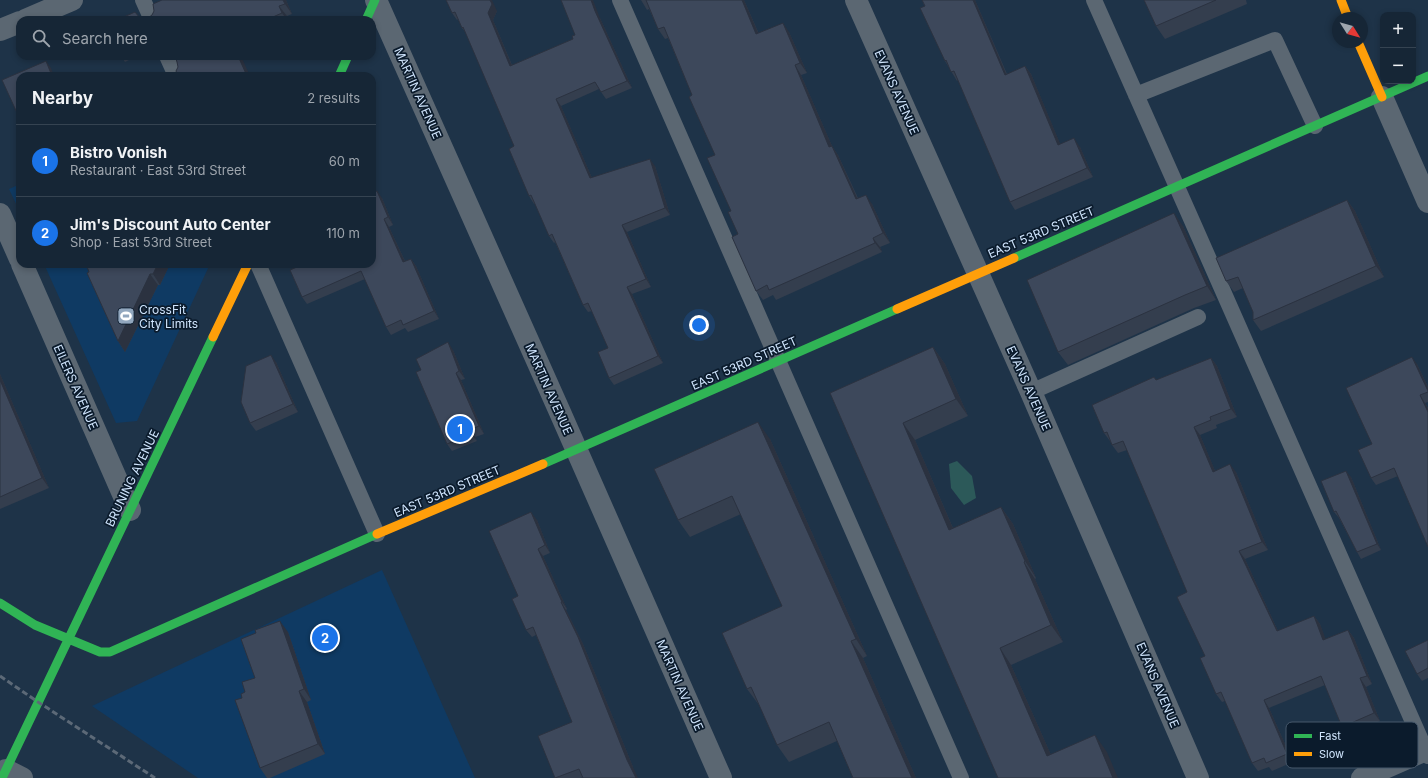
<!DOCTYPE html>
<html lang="en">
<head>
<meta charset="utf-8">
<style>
	body { margin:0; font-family:Inter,sans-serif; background:#233242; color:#f1f3f6 }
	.controls { position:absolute; right:12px; top:12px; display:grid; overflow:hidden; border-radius:8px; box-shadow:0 2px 6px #0003 }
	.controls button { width:36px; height:36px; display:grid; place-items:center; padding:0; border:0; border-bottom:1px solid #354351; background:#162636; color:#f1f3f6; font:20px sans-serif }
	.compass { position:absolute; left:1332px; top:12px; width:36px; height:36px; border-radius:50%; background:#162636; box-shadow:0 2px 6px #0003; rotate:127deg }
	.you { position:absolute; left:699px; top:325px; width:14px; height:14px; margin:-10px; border:3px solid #fff; border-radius:50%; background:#1a73e8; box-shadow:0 0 0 6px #1a73e833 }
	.badge { display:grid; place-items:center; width:26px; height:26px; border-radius:50%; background:#1a73e8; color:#fff; font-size:13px; font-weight:700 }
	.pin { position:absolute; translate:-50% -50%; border:2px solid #fff; box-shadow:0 1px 4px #0006 }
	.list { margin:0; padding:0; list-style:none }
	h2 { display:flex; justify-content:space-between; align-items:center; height:52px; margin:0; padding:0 16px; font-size:17px }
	h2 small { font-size:13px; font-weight:400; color:#9ea5ad }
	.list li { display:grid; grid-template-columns:26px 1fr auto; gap:12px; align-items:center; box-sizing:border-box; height:72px; padding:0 16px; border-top:1px solid #354351 }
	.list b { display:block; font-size:15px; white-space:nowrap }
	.list p { margin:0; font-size:13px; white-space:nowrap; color:#9ea5ad }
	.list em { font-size:13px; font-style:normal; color:#9ea5ad }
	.icon { flex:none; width:22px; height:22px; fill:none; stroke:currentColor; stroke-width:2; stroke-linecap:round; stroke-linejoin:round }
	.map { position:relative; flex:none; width:1428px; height:778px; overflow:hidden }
	.search { position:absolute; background:#162636; box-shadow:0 2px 6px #0003; left:16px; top:16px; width:360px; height:44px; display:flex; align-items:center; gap:10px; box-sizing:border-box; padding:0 14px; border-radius:12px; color:#9ea5ad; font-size:15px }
	.panel { position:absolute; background:#162636; box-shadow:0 2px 6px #0003; left:16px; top:72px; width:360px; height:196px; border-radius:12px }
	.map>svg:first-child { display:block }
	.built { fill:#0f3a63 }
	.water { fill:#2c5959 }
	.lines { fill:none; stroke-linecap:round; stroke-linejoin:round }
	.lane { stroke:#5b6772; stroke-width:16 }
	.street { stroke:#5b6772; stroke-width:22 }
	.fast { stroke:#30b455; stroke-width:9 }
	.slow { stroke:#ff9f0a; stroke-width:9 }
	.rail { stroke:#5c6977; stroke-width:3; stroke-dasharray:6 3; stroke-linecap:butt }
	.wall { fill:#343e4e }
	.shaded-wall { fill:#2b3240 }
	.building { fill:#3d485b; stroke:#2b3240 }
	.labels { text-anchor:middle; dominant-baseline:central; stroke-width:3.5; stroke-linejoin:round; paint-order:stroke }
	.street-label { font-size:12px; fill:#d0e5fd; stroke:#0b1b2c }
	.poi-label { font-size:12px; fill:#d0e5fd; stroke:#0b1b2c; text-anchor:start }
	.key { fill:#0b1b2c; stroke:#46586b; stroke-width:1 }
	.key-label { font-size:11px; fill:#d0e5fd }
</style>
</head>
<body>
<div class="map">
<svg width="1428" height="778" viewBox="0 0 1428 778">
	<rect width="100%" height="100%" fill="#1e3348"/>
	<path class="built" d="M 20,184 L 20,212 L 9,189 Z
		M 44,264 L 210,264 L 137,421 L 116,423 Z
		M 382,570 L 475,778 L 198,778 L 92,706 Z"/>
	<path class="water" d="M 957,461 L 972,476 L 976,498 L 964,505 L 951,488 L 949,464 Z"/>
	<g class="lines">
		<path class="lane" d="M 143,0 L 152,20
			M 620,0 L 961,778
			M 1094,0 L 1189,214 L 1428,756
			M 167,56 L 176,76
			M 1136,95 L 1275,40 L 1315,126
			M 258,264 L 377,534
			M 1031,392 L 1198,317"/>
		<path class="street" d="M 376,0 L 559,410 L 721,778
			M 856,0 L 1031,392 L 1198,778
			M 25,20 L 72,0
			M 0,30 L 20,22
			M 1382,97 L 1428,202
			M 0,214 L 20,259
			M 22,264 L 130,510
			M 6,770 L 22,778
			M 1362,778 L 1428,749"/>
		<path class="fast" d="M 366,20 L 375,0
			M 339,76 L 348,56
			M 1014,258 L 1428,76
			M 543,464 L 897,309
			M 0,603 L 35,625 L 100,652 L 110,652 L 377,534
			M 2,778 L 213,337"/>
		<path class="slow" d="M 1341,0 L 1348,18
			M 1358,42 L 1382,97
			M 897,309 L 1014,258
			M 213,337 L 248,264
			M 377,534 L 543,464"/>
		<path class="rail" d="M 0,676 L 38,702 L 155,778"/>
	</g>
	<path class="wall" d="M 286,0 L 292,14 L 287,16 L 288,20 L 117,20 L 140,18 L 144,19 Z
		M 446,0 L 497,11 L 493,20 L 512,65 L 573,39 L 575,35 L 600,18 L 632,88 L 606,99 L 599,89 L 561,106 L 592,178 L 655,166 L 670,215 L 627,232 L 651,287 L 632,294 L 663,363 L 614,385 L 609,378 L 608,348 L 592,311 L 588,312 L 583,305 L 555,242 L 554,243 L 549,236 L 535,203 L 534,204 L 529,196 L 514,146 L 466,33 L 462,28 L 458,19 L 457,20 L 452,13 Z
		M 641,0 L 744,0 L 759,34 L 789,32 L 807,73 L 801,75 L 832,146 L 838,155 L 858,198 L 872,204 L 890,243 L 880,247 L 882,252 L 776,300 L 773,295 L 763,300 L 756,291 L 738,234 L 715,155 L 692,95 L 668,38 L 665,39 L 658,29 L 649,9 L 647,10 Z
		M 922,0 L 975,0 L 1007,74 L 1025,66 L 1031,74 L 1060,144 L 1080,147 L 1093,177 L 1015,210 L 1010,202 L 958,80 L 957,81 L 945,61 Z
		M 1144,0 L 1246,0 L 1247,4 L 1165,39 L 1156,26 Z
		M 121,56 L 137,56 L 125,62 Z
		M 382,198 L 393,225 L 389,227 L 405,261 L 411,259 L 416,266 L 439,319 L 408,332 L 405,328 L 391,335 L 386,327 L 365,279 L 307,304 L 302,297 L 372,264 Z
		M 1347,200 L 1355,211 L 1384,277 L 1261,331 L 1253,320 L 1253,312 L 1243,288 L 1234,292 L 1226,281 Z
		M 1183,226 L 1216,300 L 1194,308 L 1068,365 L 1058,352 Z
		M 170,264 L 160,285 L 158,285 L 125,352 L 118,341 L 87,273 Z
		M 933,347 L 945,364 L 968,416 L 915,440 L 953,528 L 1001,507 L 1013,524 L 1036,578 L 1035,579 L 1063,642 L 1011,665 L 1051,755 L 1107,752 L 998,778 L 830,393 Z
		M 453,350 L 465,379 L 461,380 L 484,434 L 475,437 L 477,441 L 452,451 L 447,444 L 421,370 Z
		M 1211,358 L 1217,366 L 1237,417 L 1216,425 L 1217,428 L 1200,435 L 1215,471 L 1236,472 L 1268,550 L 1245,559 L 1278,631 L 1314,616 L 1320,624 L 1325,639 L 1348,630 L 1354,638 L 1372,684 L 1366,687 L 1380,721 L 1348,735 L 1342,727 L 1325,685 L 1269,708 L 1293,762 L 1272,771 L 1269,767 L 1258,771 L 1252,763 L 1225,701 L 1222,702 L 1216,694 L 1187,592 L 1127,450 L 1118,453 L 1112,445 L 1110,441 L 1104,433 L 1156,380 Z
		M 276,362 L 298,412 L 256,431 L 250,423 Z
		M 1417,364 L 1428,387 L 1428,402 L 1425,403 L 1428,408 L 1428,547 L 1398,476 L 1376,485 L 1371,478 L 1372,444 Z
		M 0,374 L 49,488 L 0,509 Z
		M 770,439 L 867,656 L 863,658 L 916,778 L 853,778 L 837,741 L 789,762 L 777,745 L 759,705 L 747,689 L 782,606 L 741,514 L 690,537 L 678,520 Z
		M 1351,477 L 1381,550 L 1361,559 L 1357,552 L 1339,518 L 1334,512 Z
		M 537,520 L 550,553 L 543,556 L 567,609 L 566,610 L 583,644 L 633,767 L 580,778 L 555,778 L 572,722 L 536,635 L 532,637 L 526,630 L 518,596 Z
		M 288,632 L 311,700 L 307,702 L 325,754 L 270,778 L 267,778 L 260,768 L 242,698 L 255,678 Z
		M 1428,640 L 1428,678 L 1422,681 L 1417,674 Z"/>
	<path class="shaded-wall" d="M 283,0 L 286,0 L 292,14 L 285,4 Z
		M 490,0 L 492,0 L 497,11 L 493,20 L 515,73 L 510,66 L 488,13 Z
		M 591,0 L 593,0 L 600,18 L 632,88 L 627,81 L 595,11 Z
		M 742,0 L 744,0 L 763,44 L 756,34 Z
		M 973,0 L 975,0 L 1010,83 L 1005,75 Z
		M 279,6 L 287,16 L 288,20 L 287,20 L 282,13 Z
		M 783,23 L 789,32 L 807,73 L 800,63 Z
		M 238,56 L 241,56 L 250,76 L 247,76 Z
		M 46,61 L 51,68 L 54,76 L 52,76 Z
		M 795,65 L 801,75 L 832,146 L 838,155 L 862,209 L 856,199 L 829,147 Z
		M 1025,66 L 1031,74 L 1064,153 L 1058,145 Z
		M 556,99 L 561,106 L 595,185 L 590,178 Z
		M 1074,138 L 1080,147 L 1093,177 L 1087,168 Z
		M 650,159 L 655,166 L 670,215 L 665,208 Z
		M 377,191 L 382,198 L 393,225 L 388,217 Z
		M 866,195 L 872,204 L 890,243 L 883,233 Z
		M 1347,200 L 1355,211 L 1384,277 L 1376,266 Z
		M 1174,213 L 1183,226 L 1216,300 L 1207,286 Z
		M 384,219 L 389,227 L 409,270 L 403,262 Z
		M 622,225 L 627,232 L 651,287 L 646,279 Z
		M 873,238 L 880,247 L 882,252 L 875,243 Z
		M 411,259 L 416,266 L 439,319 L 434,311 Z
		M 158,264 L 170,264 L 160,285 L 153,274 Z
		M 150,274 L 158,285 L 125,352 L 118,341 Z
		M 627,287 L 632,294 L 663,363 L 658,356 Z
		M 448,342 L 453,350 L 465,379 L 459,371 Z
		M 933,347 L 945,364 L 968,416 L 956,399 Z
		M 271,355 L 276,362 L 298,412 L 293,404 Z
		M 1412,357 L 1417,364 L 1428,387 L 1428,391 Z
		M 1211,358 L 1217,366 L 1237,417 L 1231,409 Z
		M 456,373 L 461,380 L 484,434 L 479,426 Z
		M 0,374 L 49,488 L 42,478 L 0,380 Z
		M 1420,395 L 1425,403 L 1428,408 L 1428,412 Z
		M 758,422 L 770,439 L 867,656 L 856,639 Z
		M 903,423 L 915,440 L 961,547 L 949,530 Z
		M 1194,427 L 1200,435 L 1219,480 L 1213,472 Z
		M 470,430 L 475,437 L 477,441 L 471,434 Z
		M 1230,464 L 1236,472 L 1268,550 L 1262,542 Z
		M 1346,471 L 1351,477 L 1381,550 L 1377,544 Z
		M 1001,507 L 1013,524 L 1036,578 L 1025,561 Z
		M 531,512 L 537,520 L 550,553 L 545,545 Z
		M 538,549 L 543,556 L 567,609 L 562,602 Z
		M 1239,551 L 1245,559 L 1282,640 L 1277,631 Z
		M 1024,562 L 1035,579 L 1063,642 L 1051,625 Z
		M 561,602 L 566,610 L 583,644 L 633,767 L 638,778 L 636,778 L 627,760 Z
		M 1314,616 L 1320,624 L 1329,648 L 1323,640 Z
		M 280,621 L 288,632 L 311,700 L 304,689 Z
		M 1348,630 L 1354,638 L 1372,684 L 1367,676 Z
		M 851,641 L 863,658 L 916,778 L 912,778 Z
		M 1000,648 L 1011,665 L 1059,773 L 1047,756 Z
		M 1360,678 L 1366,687 L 1380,721 L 1374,713 Z
		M 299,691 L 307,702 L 325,754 L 318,744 Z
		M 1264,700 L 1269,708 L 1293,762 L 1287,754 Z
		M 1095,735 L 1107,752 L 1118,778 L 1113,778 Z"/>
	<path class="building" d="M 162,0 L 283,0 L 285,4 L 279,6 L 282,13 L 266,20 L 117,20 L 135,12 L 140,18 L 144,19 L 148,18 L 152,15 L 154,11 L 153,4 Z
		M 446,0 L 490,0 L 492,4 L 488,13 L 510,66 L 573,39 L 572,36 L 575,35 L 561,0 L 591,0 L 595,11 L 627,81 L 601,92 L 595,82 L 556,99 L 590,178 L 650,159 L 665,208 L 622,225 L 646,279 L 627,287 L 658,356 L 609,378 L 598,352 L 608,348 L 588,303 L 583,305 L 552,234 L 549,236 L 531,195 L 529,196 L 509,149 L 514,146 L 463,27 L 462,28 L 455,12 L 452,13 Z
		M 646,0 L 742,0 L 756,34 L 783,23 L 800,63 L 795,65 L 829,147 L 832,146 L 856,199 L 866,195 L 883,233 L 873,238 L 875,243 L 769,290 L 767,285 L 756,291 L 732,237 L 738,234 L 728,212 L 731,211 L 707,158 L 715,155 L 689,97 L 692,95 L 664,27 L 658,29 Z
		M 922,0 L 973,0 L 1005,75 L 1025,66 L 1058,145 L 1074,138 L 1087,168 L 1010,202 L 954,71 L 951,72 L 946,60 L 945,61 L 920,8 L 925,6 Z
		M 1144,0 L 1216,0 L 1156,26 Z
		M 175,56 L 238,56 L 247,76 L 178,76 L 176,71 L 178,67 L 177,62 Z
		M 46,61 L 52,76 L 20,76 L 20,114 L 18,115 L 2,80 Z
		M 377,191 L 388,217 L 384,219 L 403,262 L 411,259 L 434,311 L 403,325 L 401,320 L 386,327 L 361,271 L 302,297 L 290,270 L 304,264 L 372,264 L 372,193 Z
		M 1347,200 L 1376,266 L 1253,320 L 1253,312 L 1238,277 L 1226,281 L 1216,258 Z
		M 1174,213 L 1207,286 L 1185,295 L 1058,352 L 1027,280 Z
		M 86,264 L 158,264 L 153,274 L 150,274 L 118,341 L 87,273 L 89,272 Z
		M 448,342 L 459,371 L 456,373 L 479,426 L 470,430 L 471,434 L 447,444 L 416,372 L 421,370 L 416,359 Z
		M 933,347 L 956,399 L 903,423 L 949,530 L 1001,507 L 1025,561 L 1024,562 L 1051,625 L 1000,648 L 1047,756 L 1095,735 L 1113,778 L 998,778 L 830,393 Z
		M 271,355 L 293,404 L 250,423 L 241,402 L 246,366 Z
		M 1412,357 L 1428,391 L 1428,392 L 1420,395 L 1428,412 L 1428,547 L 1394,468 L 1371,478 L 1358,450 L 1372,444 L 1346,388 Z
		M 1211,358 L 1231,409 L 1210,417 L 1211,420 L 1194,427 L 1213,472 L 1230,464 L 1262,542 L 1239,551 L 1277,631 L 1314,616 L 1323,640 L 1348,630 L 1367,676 L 1360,678 L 1374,713 L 1342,727 L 1321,676 L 1264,700 L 1287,754 L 1266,763 L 1264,758 L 1252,763 L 1221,692 L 1216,694 L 1200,658 L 1205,656 L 1177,597 L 1187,592 L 1123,441 L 1112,445 L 1107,432 L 1104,433 L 1092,405 L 1154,377 L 1156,380 Z
		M 0,380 L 42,478 L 0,497 Z
		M 758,422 L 856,639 L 851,641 L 912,778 L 853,778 L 829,722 L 777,745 L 751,687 L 747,689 L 722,633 L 782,606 L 732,496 L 678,520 L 654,469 Z
		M 1346,471 L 1377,544 L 1357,552 L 1336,511 L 1334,512 L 1321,481 Z
		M 531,512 L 545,545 L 538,549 L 562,602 L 561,602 L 578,637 L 627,760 L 636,778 L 583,778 L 579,769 L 555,778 L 538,736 L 572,722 L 533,627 L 526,630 L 512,599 L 518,596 L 489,531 Z
		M 280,621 L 304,689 L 299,691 L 318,744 L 260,768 L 235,700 L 242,698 L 241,694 L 245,692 L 242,682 L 255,678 L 241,639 L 256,633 L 255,630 Z
		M 1428,640 L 1428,668 L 1417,674 L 1405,651 Z"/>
	<defs>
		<g id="stadium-square" transform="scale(0.9)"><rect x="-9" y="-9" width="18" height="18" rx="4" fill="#92a7be" stroke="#0b1b2c"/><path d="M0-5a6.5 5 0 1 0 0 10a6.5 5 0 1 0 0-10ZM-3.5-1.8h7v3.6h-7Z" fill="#fff"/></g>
	</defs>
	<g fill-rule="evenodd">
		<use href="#stadium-square" x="126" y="316"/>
	</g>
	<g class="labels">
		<g class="street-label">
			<text transform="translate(897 92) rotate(66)">EVANS AVENUE</text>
			<text transform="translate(418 93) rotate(66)">MARTIN AVENUE</text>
			<text transform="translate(1041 232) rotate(-23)">EAST 53RD STREET</text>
			<text transform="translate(744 363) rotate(-24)">EAST 53RD STREET</text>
			<text transform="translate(76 387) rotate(66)">EILERS AVENUE</text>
			<text transform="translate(1029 388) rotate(66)">EVANS AVENUE</text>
			<text transform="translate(549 389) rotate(66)">MARTIN AVENUE</text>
			<text transform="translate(132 478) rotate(-64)">BRUNING AVENUE</text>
			<text transform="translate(447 491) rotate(-23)">EAST 53RD STREET</text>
			<text transform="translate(680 685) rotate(66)">MARTIN AVENUE</text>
			<text transform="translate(1158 685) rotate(67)">EVANS AVENUE</text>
		</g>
		<g class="poi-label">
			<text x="139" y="309">CrossFit<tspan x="139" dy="14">City Limits</tspan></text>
		</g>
	</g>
	<rect x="1286" y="722" width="132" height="46" rx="6" class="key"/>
	<rect x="1294" y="734" width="18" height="4" fill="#30b455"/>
	<rect x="1294" y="752" width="18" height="4" fill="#ff9f0a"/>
	<g class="key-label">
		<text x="1319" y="740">Fast</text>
		<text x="1319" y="758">Slow</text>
	</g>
</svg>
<div class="controls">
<button>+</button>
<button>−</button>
</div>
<svg class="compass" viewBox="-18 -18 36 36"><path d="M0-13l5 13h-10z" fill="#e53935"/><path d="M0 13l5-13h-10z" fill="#9ea5ad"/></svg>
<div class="you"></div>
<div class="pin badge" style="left:460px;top:429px">1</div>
<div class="pin badge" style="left:325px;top:638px">2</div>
<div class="search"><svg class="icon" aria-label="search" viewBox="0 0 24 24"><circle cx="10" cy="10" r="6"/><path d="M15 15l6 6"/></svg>Search here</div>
<section class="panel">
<h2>Nearby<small>2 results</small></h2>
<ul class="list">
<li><span class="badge">1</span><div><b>Bistro Vonish</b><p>Restaurant · East 53rd Street</p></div><em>60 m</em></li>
<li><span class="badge">2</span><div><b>Jim's Discount Auto Center</b><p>Shop · East 53rd Street</p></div><em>110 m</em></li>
</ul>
</section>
</div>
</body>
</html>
